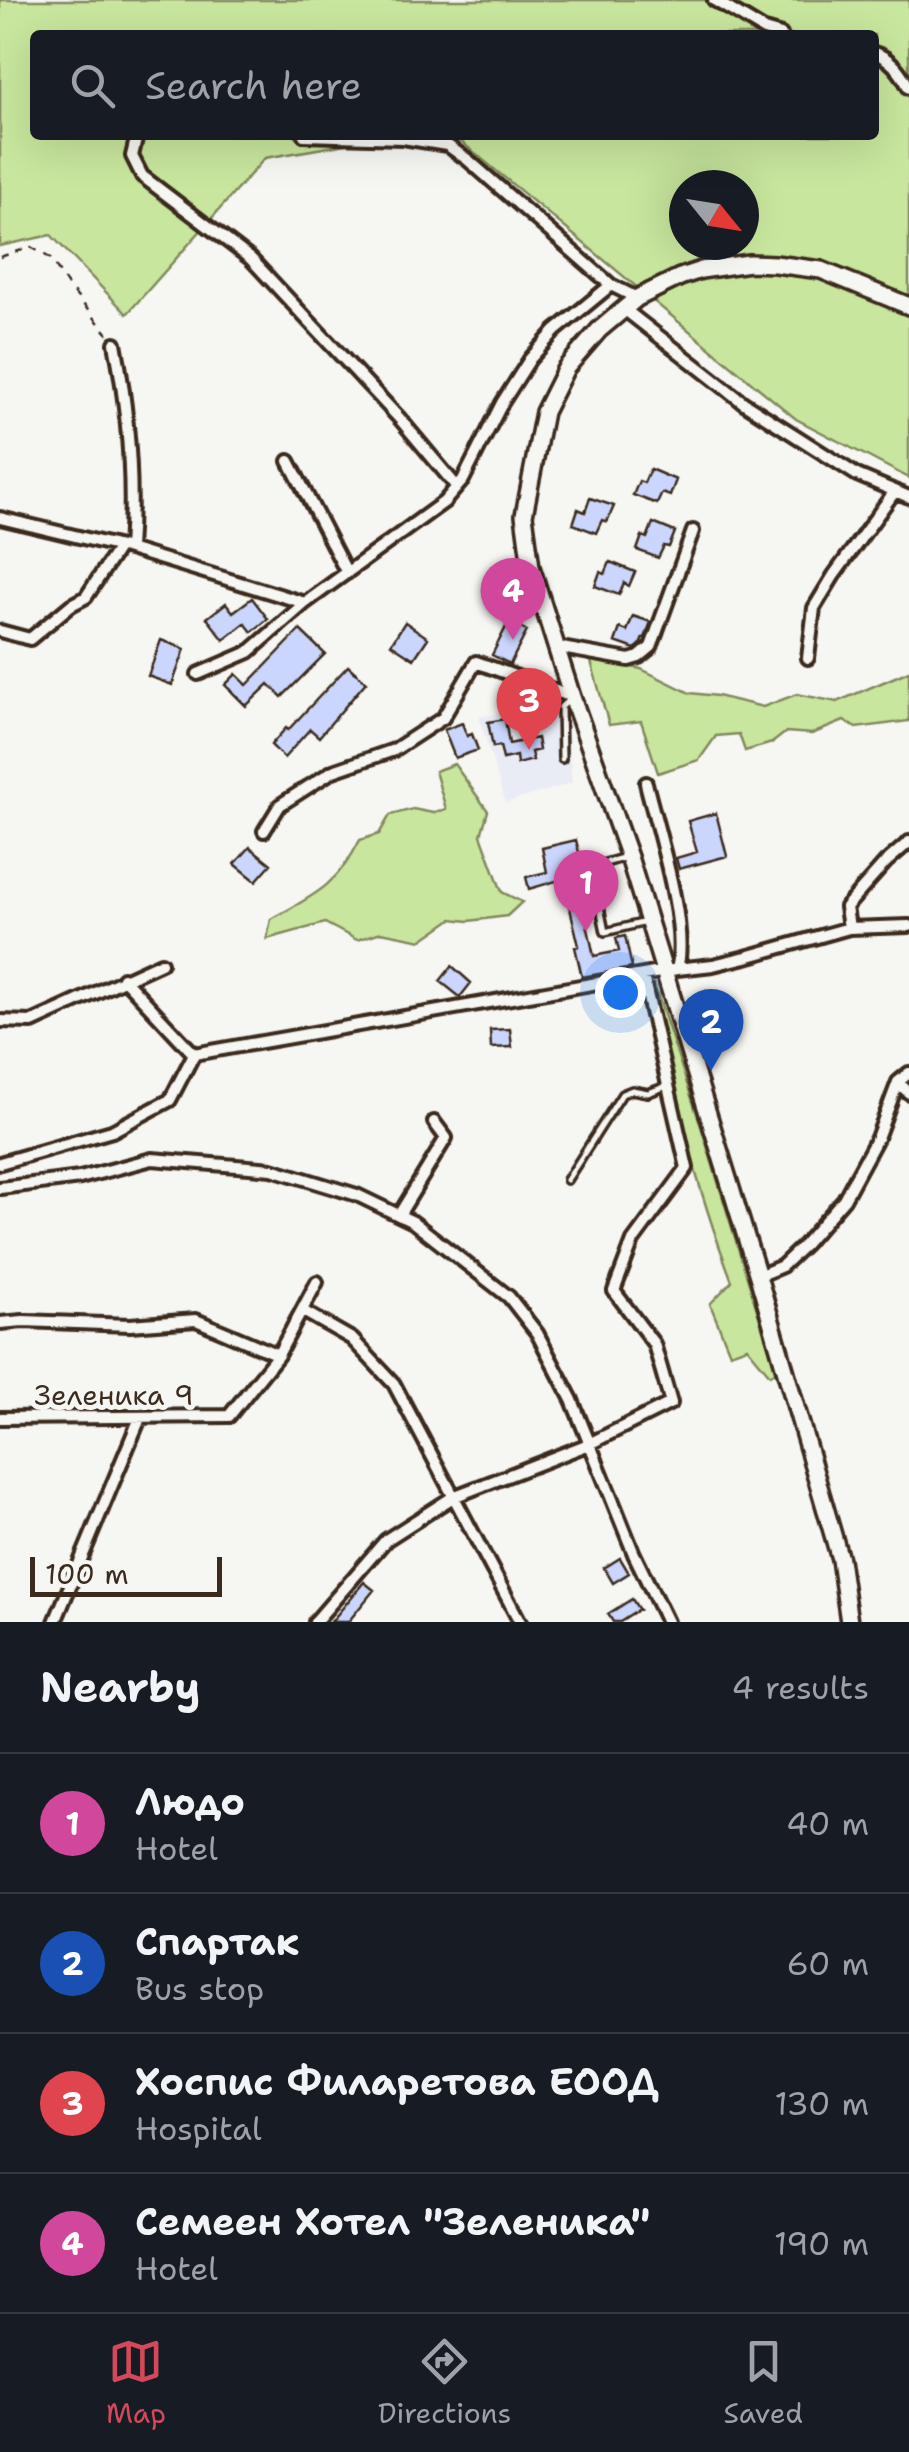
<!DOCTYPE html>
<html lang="en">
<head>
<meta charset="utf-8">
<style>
	body { margin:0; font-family:"Shantell Sans",sans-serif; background:#242831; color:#f1f3f6 }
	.compass { position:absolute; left:669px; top:170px; width:90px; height:90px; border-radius:50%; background:#171b24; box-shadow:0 10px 40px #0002; rotate:120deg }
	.scale { position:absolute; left:30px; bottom:25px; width:192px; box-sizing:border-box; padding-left:10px; border:5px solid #3b2a1e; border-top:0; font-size:28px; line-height:35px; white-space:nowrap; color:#3b2a1e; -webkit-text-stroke:8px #f6f6f2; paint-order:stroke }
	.you { position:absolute; left:620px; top:992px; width:35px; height:35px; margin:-25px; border:8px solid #fff; border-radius:50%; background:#1a73e8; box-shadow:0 0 0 15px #1a73e833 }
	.badge { display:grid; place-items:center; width:65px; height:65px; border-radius:50%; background:#d1495b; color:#fff; font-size:32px; font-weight:700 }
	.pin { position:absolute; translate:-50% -82px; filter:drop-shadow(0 2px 5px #0008) }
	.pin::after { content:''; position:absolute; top:52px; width:35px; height:30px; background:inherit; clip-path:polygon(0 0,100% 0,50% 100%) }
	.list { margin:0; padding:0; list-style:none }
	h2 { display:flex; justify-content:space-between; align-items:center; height:130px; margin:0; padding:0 40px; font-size:42px }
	h2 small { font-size:32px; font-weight:400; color:#9ea1a6 }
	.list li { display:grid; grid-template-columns:65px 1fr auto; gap:30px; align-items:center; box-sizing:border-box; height:140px; padding:0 40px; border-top:2px solid #363941 }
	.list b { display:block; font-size:38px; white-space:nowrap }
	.list p { margin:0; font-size:32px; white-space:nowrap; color:#9ea1a6 }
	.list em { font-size:32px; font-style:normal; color:#9ea1a6 }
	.icon { flex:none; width:55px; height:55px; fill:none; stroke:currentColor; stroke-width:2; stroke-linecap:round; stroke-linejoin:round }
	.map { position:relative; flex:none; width:909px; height:1622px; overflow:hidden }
	.search { position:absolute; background:#171b24; box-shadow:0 10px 40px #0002; left:30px; right:30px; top:30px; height:110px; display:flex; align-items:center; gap:25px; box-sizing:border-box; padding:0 35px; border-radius:10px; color:#9ea1a6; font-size:38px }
	.sheet { height:690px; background:#171b24 }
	nav { display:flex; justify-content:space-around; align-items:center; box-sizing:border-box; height:140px; border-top:2px solid #363941; background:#171b24; font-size:28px; color:#9ea1a6 }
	nav a { display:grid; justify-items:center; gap:5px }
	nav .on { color:#d1495b }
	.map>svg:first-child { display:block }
	.built { fill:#e9ecf5 }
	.green { fill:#c8e69d; stroke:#82885e; stroke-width:2.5; fill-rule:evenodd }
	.building { fill:#cad6fd; stroke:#3b2a1e; stroke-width:2.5 }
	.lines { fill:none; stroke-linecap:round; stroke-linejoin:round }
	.lane-casing { stroke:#3b2a1e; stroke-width:12 }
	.street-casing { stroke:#3b2a1e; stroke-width:18 }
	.secondary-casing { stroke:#3b2a1e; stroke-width:22 }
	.path { stroke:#3b2a1e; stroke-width:2.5; stroke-dasharray:8 8; stroke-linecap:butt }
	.lane { stroke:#f6f6f2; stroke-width:5 }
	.street { stroke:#f6f6f2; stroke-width:10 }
	.secondary { stroke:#f6f6f2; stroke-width:15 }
	.labels { text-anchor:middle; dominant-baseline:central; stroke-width:10; stroke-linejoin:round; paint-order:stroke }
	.street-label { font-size:28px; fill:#3b2a1e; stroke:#f6f6f2 }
</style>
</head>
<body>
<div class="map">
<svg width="909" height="1622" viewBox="0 0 909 1622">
	<rect width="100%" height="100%" fill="#f6f6f2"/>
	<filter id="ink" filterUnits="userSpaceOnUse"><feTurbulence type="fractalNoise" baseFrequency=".01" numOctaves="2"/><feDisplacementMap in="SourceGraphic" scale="20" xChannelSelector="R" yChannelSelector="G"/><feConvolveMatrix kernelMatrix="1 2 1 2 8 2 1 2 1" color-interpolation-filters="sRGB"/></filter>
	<g filter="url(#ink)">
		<path class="built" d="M 565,701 L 572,783 L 505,803 L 479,717 Z"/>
		<path class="green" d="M 0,0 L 909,0 L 909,478 L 796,419 L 453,135 L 874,135 L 874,35 L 35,35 L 35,135 L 399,135 L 265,158 L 127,314 L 51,235 L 0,246 ZM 684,185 L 744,185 L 744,245 L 684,245 Z
			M 590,658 L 641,669 L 690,693 L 717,696 L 763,707 L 797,694 L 837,702 L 909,671 L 909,721 L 856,728 L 844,721 L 812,734 L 786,732 L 772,743 L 745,751 L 739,734 L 716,736 L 699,760 L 658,773 L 641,721 L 609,725 Z
			M 454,764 L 488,811 L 481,835 L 502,892 L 522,902 L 507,916 L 469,921 L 452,919 L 422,940 L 381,932 L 357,940 L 325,923 L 267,939 L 271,919 C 313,896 337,886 360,840 L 379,834 L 390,815 L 413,809 L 433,813 L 446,809 L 435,771 Z
			M 648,984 L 654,984 L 699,1120 L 776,1372 L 770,1375 L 747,1347 L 730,1353 L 710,1304 L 732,1281 C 695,1184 671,1084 648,984 Z"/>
		<path class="building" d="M 650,469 L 676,480 L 670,496 L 662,493 L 657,504 L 633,495 L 639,481 L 644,483 Z
			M 590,498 L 614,506 L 607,522 L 602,520 L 596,533 L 573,524 L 578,509 L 585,512 Z
			M 653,523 L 675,532 L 669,547 L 664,546 L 658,558 L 637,550 L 642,536 L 647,538 Z
			M 610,562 L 635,572 L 629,586 L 624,583 L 619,595 L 595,586 L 600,572 L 605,574 Z
			M 252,598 L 268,619 L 252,632 L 245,623 L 224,640 L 207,618 L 226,603 L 233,612 Z
			M 633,616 L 651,622 L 645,638 L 643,638 L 640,645 L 635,649 L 615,642 L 620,628 L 627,631 Z
			M 509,621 L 527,631 L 510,664 L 492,655 Z
			M 405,622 L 428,638 L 414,659 L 391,644 Z
			M 300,630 L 325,654 L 282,697 L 269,684 L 246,706 L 225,685 L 236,674 L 247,685 Z
			M 161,640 L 185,649 L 172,685 L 148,676 Z
			M 348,666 L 366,682 L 319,737 L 310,729 L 284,758 L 271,745 L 286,728 L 288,730 Z
			M 505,719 L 509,744 L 537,738 L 539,750 L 531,752 L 533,760 L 517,764 L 516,756 L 503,759 L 500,746 L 493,747 L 488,722 Z
			M 462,723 L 467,736 L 472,734 L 478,750 L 455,758 L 444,730 Z
			M 716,813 L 727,856 L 679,869 L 676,858 L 697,852 L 688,821 Z
			M 576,840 L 584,873 L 529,889 L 526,877 L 547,872 L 542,848 Z
			M 250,847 L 271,864 L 256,881 L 235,864 Z
			M 582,901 L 594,956 L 619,951 L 616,938 L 625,936 L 632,968 L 582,977 L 575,947 L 579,946 L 569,904 Z
			M 452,966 L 471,983 L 460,997 L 440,981 Z
			M 510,1029 L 512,1047 L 491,1048 L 490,1030 Z
			M 620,1558 L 629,1573 L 613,1583 L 604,1568 Z
			M 364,1582 L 374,1590 L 348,1622 L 331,1622 Z
			M 632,1599 L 639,1610 L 620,1622 L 613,1622 L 608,1614 Z"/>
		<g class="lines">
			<g class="lane-casing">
				<path id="lane" d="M 562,759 L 561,707 L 569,700
					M 588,868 L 626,857
					M 599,902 L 605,932 L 646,922
					M 567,1180 L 622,1094 L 632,1090 L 648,1093 L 667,1086"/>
			</g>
			<g class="street-casing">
				<path id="street" d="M 714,0 L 764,30 L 781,35
					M 874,53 C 891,58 901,72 909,88
					M 137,135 L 132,156 L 142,176 L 251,259 L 400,419 L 457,487
					M 304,135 L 403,138 L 447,145 L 468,160 L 611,285
					M 624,309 L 744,403 L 857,475 L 909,497
					M 115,343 C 128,411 134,480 129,549
					M 289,461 L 347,573
					M 0,518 L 129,549 L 305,603 L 444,502 L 463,480 L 502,403 L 530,359 L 555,331 L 611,285 L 637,298
					M 0,631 L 30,639 L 71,605 L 86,597 L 119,547
					M 556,647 L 629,660 L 639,657 L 651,647 L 693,531
					M 808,658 L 814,608 L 834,575 L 895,491
					M 198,674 L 249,652 L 305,603
					M 264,831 L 280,805 L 333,771 L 394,750 L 443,718 L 476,662 L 572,697
					M 849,928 L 846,907 L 886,862 L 909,842
					M 677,969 L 713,965 L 746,957 L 849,928 L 909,926
					M 123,978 L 194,1054
					M 0,1021 L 32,1022 L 161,963
					M 898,1082 L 909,1093
					M 0,1163 L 112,1131 L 170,1100 L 194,1054 L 677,969 C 689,926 657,829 646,783
					M 0,1188 L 80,1178 L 152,1159 L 272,1169 L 357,1195 L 413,1222 L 509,1297 L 537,1333 L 572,1400 L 634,1554 L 667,1622
					M 399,1215 L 446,1138 L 434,1122
					M 758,1276 L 782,1266 L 804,1245 L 844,1199 L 877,1138 L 898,1082 L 909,1073
					M 303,1311 L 352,1339 L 394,1384 L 520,1622
					M 0,1323 L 23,1321 L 130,1325 L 196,1320 L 278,1355
					M 0,1418 L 229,1416 L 278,1355 L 317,1282
					M 55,1622 L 140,1418
					M 315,1622 L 386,1540 L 453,1497 L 589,1444 L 671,1403 L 654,1344 L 614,1291 L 633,1241 L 687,1168 L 643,976"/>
			</g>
			<g class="secondary-casing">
				<path id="secondary" d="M 849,1622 L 840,1559 L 758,1276 L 629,857 L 572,697 L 531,567 L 524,515 L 544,412 L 566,368 L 599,330 L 637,298 L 680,277 L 701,270 L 749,263 L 775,264 L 821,270 L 909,306"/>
			</g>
			<path class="path" d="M 0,257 L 31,247 L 50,258 L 68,286 L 108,334"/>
			<use href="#lane" class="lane"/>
			<use href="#street" class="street"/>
			<use href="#secondary" class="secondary"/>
		</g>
	</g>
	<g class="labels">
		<g class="street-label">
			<text x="114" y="1395">Зеленика 9</text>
		</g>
	</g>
</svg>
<svg class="compass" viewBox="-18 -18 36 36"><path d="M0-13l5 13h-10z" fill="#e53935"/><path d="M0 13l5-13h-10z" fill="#9ea1a6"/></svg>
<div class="scale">100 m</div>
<div class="you"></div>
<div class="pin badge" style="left:586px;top:932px;background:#d1479c">1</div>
<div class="pin badge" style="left:711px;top:1071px;background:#1a4fb4">2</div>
<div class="pin badge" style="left:529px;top:750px;background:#e0444e">3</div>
<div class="pin badge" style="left:513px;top:640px;background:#d1479c">4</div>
<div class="search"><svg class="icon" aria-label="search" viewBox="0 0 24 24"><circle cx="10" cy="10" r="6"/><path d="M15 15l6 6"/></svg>Search here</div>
</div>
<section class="sheet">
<h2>Nearby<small>4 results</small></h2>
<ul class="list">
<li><span class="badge" style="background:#d1479c">1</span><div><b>Людо</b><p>Hotel</p></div><em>40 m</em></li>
<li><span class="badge" style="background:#1a4fb4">2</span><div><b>Спартак</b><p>Bus stop</p></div><em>60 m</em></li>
<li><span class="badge" style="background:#e0444e">3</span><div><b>Хоспис Филаретова ЕООД</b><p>Hospital</p></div><em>130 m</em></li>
<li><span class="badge" style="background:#d1479c">4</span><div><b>Семеен Хотел &quot;Зеленика&quot;</b><p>Hotel</p></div><em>190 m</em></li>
</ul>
</section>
<nav>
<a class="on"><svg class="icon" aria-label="map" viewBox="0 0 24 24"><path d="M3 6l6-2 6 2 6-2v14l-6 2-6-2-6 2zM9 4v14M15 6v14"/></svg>Map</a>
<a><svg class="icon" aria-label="directions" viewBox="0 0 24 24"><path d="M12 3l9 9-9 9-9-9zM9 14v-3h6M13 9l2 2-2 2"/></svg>Directions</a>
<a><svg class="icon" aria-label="saved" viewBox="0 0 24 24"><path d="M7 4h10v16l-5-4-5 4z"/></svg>Saved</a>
</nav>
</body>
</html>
